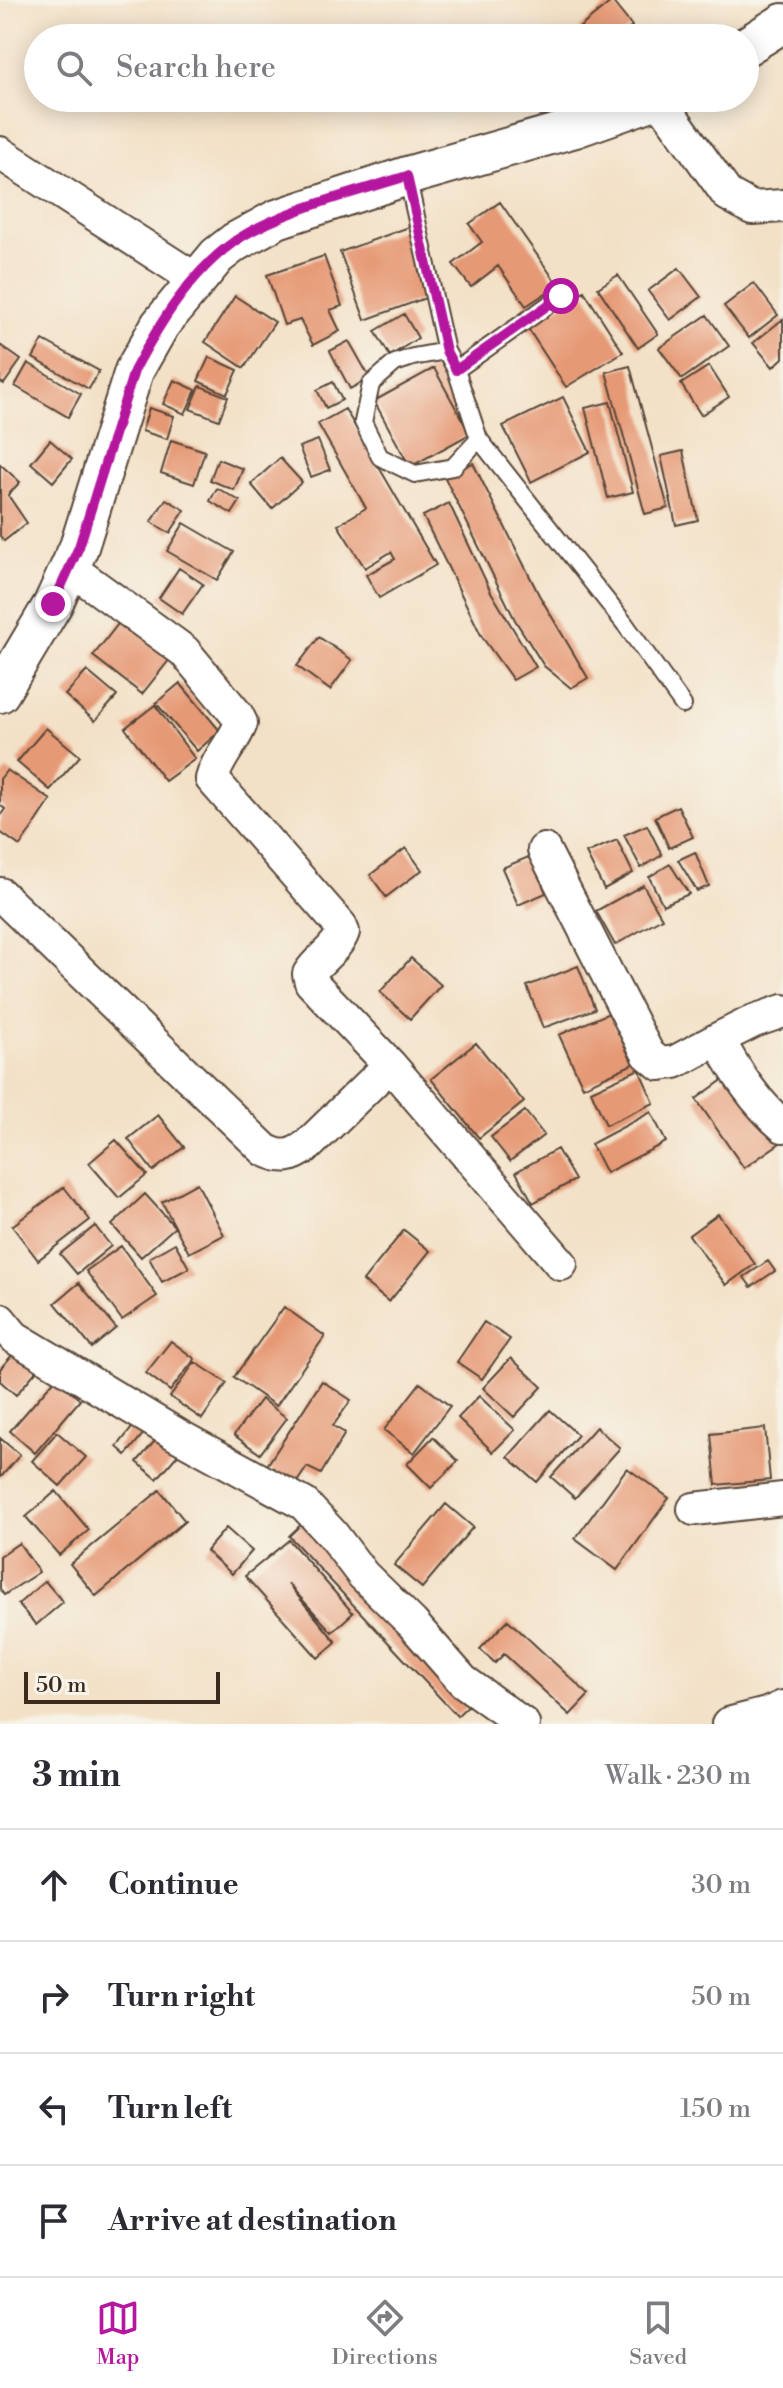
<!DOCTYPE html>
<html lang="en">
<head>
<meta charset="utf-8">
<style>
	body { margin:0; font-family:"Libre Bodoni",serif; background:#f2f2f3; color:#2b2b33 }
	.scale { position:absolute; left:24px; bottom:20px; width:196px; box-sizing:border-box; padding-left:8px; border:4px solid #3b2a1e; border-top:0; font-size:22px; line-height:28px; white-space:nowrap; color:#3b2a1e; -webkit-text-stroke:6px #f7f3e8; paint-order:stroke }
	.stop { position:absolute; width:24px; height:24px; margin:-18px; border:6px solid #b5179e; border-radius:50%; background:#fff }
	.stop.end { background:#b5179e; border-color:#fff; box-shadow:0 2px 8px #0008 }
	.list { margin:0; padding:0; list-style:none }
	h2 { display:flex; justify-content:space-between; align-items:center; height:104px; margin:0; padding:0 32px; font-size:34px }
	h2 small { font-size:26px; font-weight:400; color:#7c7c81 }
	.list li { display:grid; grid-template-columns:52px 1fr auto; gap:24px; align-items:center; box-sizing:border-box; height:112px; padding:0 32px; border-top:2px solid #e1e1e2 }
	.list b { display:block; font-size:30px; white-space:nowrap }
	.list em { font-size:26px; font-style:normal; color:#7c7c81 }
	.icon { flex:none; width:44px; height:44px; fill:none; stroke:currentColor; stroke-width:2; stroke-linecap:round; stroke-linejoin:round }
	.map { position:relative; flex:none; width:783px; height:1724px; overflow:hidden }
	.search { position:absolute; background:#fff; box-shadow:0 4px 20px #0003; left:24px; right:24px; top:24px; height:88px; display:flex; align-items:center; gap:20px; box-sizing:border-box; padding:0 28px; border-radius:44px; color:#7c7c81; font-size:30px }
	.sheet { height:552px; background:#fff }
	nav { display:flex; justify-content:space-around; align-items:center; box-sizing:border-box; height:112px; border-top:2px solid #e1e1e2; background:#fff; font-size:22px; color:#7c7c81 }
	nav a { display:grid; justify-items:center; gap:4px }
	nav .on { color:#b5179e }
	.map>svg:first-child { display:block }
	.building { fill:#e69974 }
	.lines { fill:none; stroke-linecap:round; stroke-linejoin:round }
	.service-casing { stroke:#574537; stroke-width:20 }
	.minor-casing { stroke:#574537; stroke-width:36 }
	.tertiary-casing { stroke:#574537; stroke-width:42 }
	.service { stroke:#fff; stroke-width:16 }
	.minor { stroke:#fff; stroke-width:32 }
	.tertiary { stroke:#fff; stroke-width:38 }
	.route { stroke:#b5179e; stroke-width:10 }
</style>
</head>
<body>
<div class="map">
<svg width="783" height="1724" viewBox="0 0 783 1724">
	<rect width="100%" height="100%" fill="#f7f3e8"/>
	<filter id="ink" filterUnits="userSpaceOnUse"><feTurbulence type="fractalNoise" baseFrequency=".0125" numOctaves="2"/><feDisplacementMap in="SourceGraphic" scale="16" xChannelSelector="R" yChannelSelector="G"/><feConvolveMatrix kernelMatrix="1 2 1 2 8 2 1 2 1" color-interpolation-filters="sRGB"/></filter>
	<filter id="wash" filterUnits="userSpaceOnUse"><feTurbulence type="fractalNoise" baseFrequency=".006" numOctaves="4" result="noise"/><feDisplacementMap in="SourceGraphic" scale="32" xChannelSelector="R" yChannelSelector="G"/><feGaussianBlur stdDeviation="1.8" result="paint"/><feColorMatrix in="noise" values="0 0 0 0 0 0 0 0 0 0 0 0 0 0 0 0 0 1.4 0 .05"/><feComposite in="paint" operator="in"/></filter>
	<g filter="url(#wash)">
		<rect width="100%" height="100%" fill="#f3e1c7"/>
		<g id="blocks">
			<path class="building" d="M 612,1 L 632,26 L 617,38 L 587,38 L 579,28 Z
				M 500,202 L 558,285 L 526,306 L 498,266 L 471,287 L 453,264 L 482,242 L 469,224 Z
				M 409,227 L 434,295 L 365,320 L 340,252 Z
				M 324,256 L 342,306 L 330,310 L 340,331 L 313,345 L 300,320 L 284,325 L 267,275 Z
				M 679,268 L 701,297 L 670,320 L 648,291 Z
				M 618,275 L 658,334 L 638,348 L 598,288 Z
				M 754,283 L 778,315 L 749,338 L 724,306 Z
				M 584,291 L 623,352 L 566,387 L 527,327 Z
				M 235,296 L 275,322 L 244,368 L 205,342 Z
				M 404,314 L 418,338 L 390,356 L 375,331 Z
				M 707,315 L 729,346 L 682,379 L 659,348 Z
				M 783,319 L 783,358 L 773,367 L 753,343 Z
				M 43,340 L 99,371 L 89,389 L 33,358 Z
				M 349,341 L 370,378 L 350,389 L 330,351 Z
				M 0,345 L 21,360 L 4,384 L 0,382 Z
				M 209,357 L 238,370 L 227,394 L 198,381 Z
				M 28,363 L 81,394 L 68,417 L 15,386 Z
				M 630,366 L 668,508 L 645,514 L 606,372 Z
				M 709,366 L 729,397 L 701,415 L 681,384 Z
				M 434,368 L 470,434 L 410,467 L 374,401 Z
				M 174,380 L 196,390 L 185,414 L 163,404 Z
				M 333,382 L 342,400 L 326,408 L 317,390 Z
				M 200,386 L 228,397 L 219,420 L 190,409 Z
				M 563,397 L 590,452 L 531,482 L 503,426 Z
				M 610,402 L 633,492 L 608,498 L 585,408 Z
				M 149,408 L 174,416 L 167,439 L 142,431 Z
				M 345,409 L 436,565 L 379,598 L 366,575 L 395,559 L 391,552 L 365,568 L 338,525 L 366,508 L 318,424 Z
				M 50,440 L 72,459 L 53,482 L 31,463 Z
				M 171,440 L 205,451 L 194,484 L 161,473 Z
				M 318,440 L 330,470 L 311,477 L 299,447 Z
				M 683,451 L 698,520 L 676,525 L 661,456 Z
				M 280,458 L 302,482 L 272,509 L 251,484 Z
				M 218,459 L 243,469 L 234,490 L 210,480 Z
				M 473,463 L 539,595 L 588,678 L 571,688 L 544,666 L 515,620 L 444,476 Z
				M 0,464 L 20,482 L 8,495 L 27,523 L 4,541 L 0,536 Z
				M 217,488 L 240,501 L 232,514 L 210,501 Z
				M 166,499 L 185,510 L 170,533 L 151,522 Z
				M 449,503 L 491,592 L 536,667 L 513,680 L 482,637 L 423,516 Z
				M 184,523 L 234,552 L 217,580 L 167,551 Z
				M 179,568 L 203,584 L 182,614 L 159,598 Z
				M 125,615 L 174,654 L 142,694 L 93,656 Z
				M 319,637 L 352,660 L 330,690 L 297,666 Z
				M 87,671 L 117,696 L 95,721 L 65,695 Z
				M 180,683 L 220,731 L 197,751 L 156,703 Z
				M 155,705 L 195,759 L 165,781 L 125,728 Z
				M 46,728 L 80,756 L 50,790 L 17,762 Z
				M 7,770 L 51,800 L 20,846 L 0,832 L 0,816 L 5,809 L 0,805 L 0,779 Z
				M 678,806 L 693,837 L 669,848 L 655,817 Z
				M 647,825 L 662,855 L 641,868 L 624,835 Z
				M 617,840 L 633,873 L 604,889 L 586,853 Z
				M 406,848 L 422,870 L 386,897 L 370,875 Z
				M 695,852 L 709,886 L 697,891 L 678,860 Z
				M 531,856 L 546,893 L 518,905 L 502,868 Z
				M 670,864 L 689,894 L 663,905 L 649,877 Z
				M 643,885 L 662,918 L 615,945 L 596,911 Z
				M 411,958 L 441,985 L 410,1019 L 380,992 Z
				M 578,966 L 595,1009 L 543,1028 L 527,986 Z
				M 609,1013 L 633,1064 L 583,1087 L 559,1035 Z
				M 476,1043 L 524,1102 L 479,1138 L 431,1079 Z
				M 639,1069 L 654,1103 L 606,1125 L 591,1091 Z
				M 731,1074 L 780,1143 L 744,1168 L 696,1099 Z
				M 525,1111 L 544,1135 L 510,1161 L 491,1137 Z
				M 651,1112 L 666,1142 L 606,1173 L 591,1144 Z
				M 158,1115 L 184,1147 L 153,1171 L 128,1139 Z
				M 116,1140 L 147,1175 L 119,1198 L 89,1163 Z
				M 557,1149 L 575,1180 L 533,1203 L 516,1172 Z
				M 197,1183 L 224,1235 L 189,1253 L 162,1202 Z
				M 64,1187 L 90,1220 L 38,1260 L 12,1226 Z
				M 145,1194 L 175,1227 L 141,1257 L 112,1225 Z
				M 718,1214 L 755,1264 L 726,1285 L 689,1235 Z
				M 95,1226 L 111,1246 L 77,1274 L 60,1254 Z
				M 404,1230 L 430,1251 L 389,1302 L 363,1281 Z
				M 175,1243 L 189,1268 L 162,1282 L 149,1258 Z
				M 121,1246 L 157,1296 L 122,1320 L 86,1271 Z
				M 768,1261 L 775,1271 L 751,1287 L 744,1277 Z
				M 79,1283 L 116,1328 L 92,1348 L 55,1303 Z
				M 284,1307 L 325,1336 L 276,1406 L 234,1377 Z
				M 484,1322 L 510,1339 L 482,1379 L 457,1362 Z
				M 171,1341 L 195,1359 L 170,1391 L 146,1373 Z
				M 22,1344 L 44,1362 L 16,1395 L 0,1381 L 0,1369 Z
				M 511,1358 L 542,1387 L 514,1417 L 483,1388 Z
				M 195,1362 L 227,1383 L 202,1419 L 170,1397 Z
				M 56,1378 L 80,1400 L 35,1453 L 10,1431 Z
				M 322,1381 L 351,1400 L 333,1426 L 345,1433 L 321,1474 L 307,1467 L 295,1485 L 266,1467 Z
				M 420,1383 L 450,1406 L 414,1453 L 384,1430 Z
				M 479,1396 L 515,1430 L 493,1452 L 458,1418 Z
				M 261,1399 L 287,1418 L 260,1454 L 234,1435 Z
				M 550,1410 L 578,1435 L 537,1482 L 508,1457 Z
				M 139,1419 L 149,1427 L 126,1455 L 117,1447 Z
				M 596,1427 L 620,1448 L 575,1498 L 551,1477 Z
				M 765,1428 L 770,1480 L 716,1485 L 711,1434 Z
				M 57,1432 L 86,1457 L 60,1486 L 32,1461 Z
				M 160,1435 L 180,1452 L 157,1479 L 137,1462 Z
				M 433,1437 L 458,1461 L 431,1488 L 407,1464 Z
				M 0,1438 L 20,1455 L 0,1478 Z
				M 627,1468 L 669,1498 L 617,1570 L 575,1539 Z
				M 160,1490 L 185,1521 L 96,1596 L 70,1564 Z
				M 56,1491 L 89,1530 L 59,1555 L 26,1517 Z
				M 446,1504 L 473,1527 L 422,1588 L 394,1565 Z
				M 307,1519 L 475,1699 L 457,1716 L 289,1536 Z
				M 226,1528 L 252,1551 L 232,1574 L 206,1551 Z
				M 289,1540 L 353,1613 L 332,1632 L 288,1584 L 336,1642 L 318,1658 L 245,1576 Z
				M 19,1543 L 39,1572 L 4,1595 L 0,1589 L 0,1556 Z
				M 45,1581 L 63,1602 L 36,1625 L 18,1604 Z
				M 508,1620 L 589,1695 L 570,1715 L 504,1654 L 495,1663 L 480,1649 Z"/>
		</g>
	</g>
	<g filter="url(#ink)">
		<use href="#blocks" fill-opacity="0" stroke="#574537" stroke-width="2"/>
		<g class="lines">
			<g class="service-casing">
				<path id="service" d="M 407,176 L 446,351 L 456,370 L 561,296
					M 446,351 L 413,357 L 395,363 L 371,384 L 363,422 L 380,457 L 415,474 L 453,467 L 479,439
					M 456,370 L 479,439 L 625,624 L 683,705"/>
			</g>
			<g class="minor-casing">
				<path id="minor" d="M 659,99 L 727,194 L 752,208 L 783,206
					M 0,153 L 195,279
					M 70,568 L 184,651 L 237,715 L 241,723 C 234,743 217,758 212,779 L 340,925 L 343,932 C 337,949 318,959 309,974 L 311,982 L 390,1065 L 561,1264
					M 544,850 L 648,1054 L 660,1064 L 675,1062 L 718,1039
					M 0,894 L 265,1150 C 283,1159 292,1157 308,1145 L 390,1065
					M 783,1011 L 754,1021 L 718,1039 C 736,1072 754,1101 783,1126
					M 0,1320 L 14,1337 L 179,1436 L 304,1504 L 332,1534 L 363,1575 L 412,1623 L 463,1681 L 523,1724
					M 694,1509 L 783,1499
					M 728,1724 L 767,1714 L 783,1707"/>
			</g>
			<g class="tertiary-casing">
				<path id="tertiary" d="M 745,47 L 783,23
					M 0,693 L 53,604 L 79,547 L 134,371 L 160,325 L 217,256 L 235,242 L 277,219 L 407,176 L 575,128 L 660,98"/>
			</g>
			<use href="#service" class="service"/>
			<use href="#minor" class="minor"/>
			<use href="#tertiary" class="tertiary"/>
		</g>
	</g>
	<g class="lines" filter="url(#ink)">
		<path class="route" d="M 53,604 L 79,547 L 134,371 C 159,324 190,273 235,241 C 281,210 354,193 407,176 L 446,351 L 456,370 L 561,296"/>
	</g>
</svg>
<div class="scale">50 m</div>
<div class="stop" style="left:561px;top:296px"></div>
<div class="stop end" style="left:53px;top:604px"></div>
<div class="search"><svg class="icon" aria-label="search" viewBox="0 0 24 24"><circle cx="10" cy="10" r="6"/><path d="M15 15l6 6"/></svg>Search here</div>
</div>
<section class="sheet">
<h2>3 min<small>Walk · 230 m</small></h2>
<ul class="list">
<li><svg class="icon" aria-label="ahead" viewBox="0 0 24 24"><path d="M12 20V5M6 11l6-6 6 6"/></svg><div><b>Continue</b></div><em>30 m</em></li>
<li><svg class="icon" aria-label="right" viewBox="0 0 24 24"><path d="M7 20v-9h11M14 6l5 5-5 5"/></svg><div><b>Turn right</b></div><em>50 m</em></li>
<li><svg class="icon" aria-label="left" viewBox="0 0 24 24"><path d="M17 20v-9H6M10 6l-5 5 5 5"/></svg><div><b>Turn left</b></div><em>150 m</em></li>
<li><svg class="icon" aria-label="arrive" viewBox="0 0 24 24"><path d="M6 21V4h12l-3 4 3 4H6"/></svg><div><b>Arrive at destination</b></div></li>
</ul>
</section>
<nav>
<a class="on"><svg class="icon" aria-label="map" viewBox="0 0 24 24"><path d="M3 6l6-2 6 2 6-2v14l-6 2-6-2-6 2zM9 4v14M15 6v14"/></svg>Map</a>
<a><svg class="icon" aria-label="directions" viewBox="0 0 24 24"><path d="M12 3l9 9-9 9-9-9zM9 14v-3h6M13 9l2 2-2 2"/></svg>Directions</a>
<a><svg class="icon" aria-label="saved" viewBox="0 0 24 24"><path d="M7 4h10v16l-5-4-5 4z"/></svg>Saved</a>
</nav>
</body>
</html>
